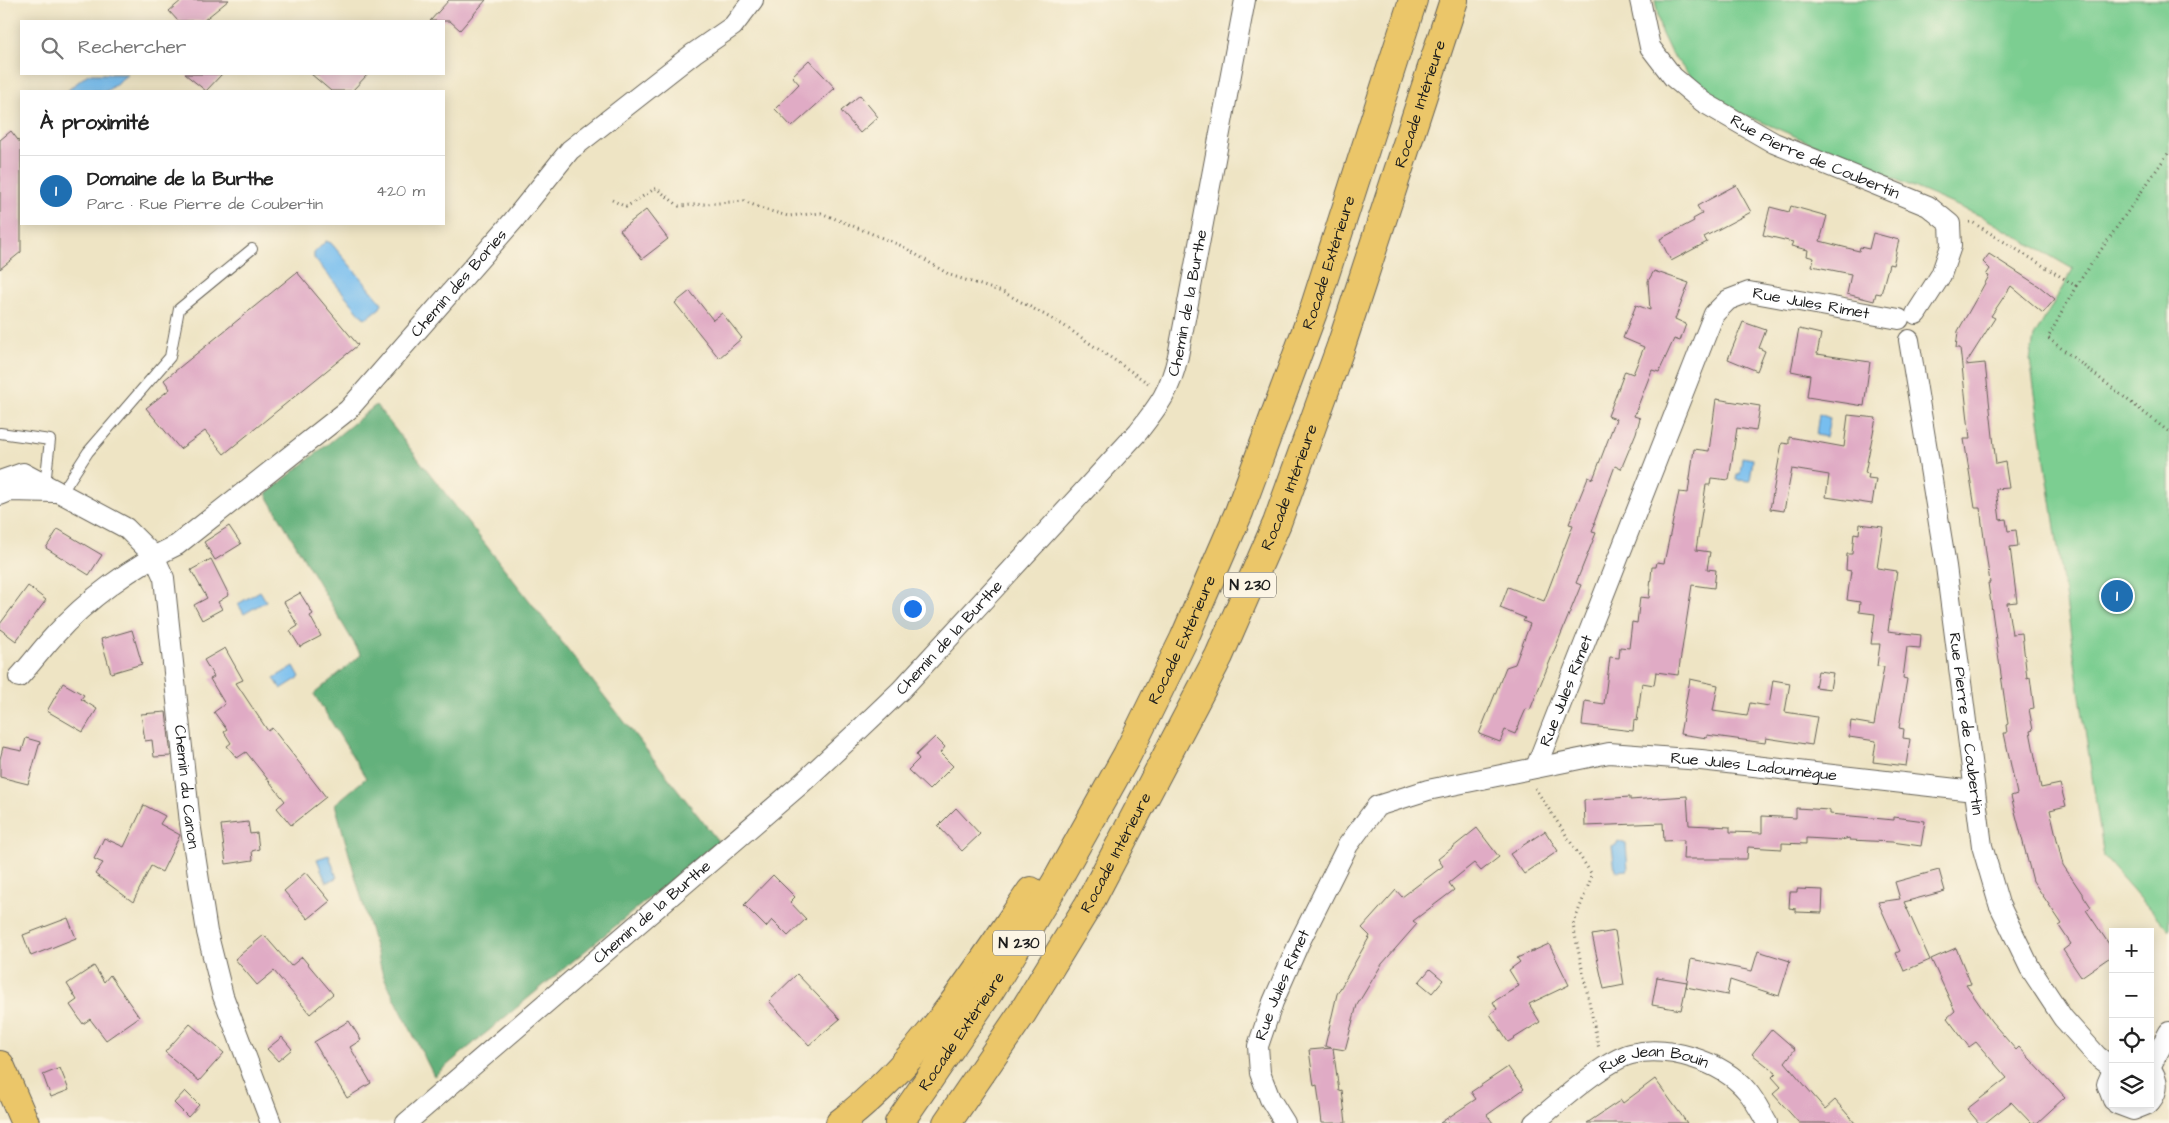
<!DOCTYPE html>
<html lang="fr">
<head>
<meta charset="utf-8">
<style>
	body { margin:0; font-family:"Architects Daughter",sans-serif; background:#f2f2f2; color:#222 }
	.controls { position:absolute; right:15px; bottom:15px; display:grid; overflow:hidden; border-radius:0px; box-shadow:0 2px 12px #0003 }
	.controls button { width:45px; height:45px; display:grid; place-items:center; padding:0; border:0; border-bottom:1px solid #e0e0e0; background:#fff; color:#222; font:25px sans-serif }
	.you { position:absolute; left:912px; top:608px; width:18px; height:18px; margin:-12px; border:4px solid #fff; border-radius:50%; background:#1a73e8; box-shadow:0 0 0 8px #1a73e833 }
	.badge { display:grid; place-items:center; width:32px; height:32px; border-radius:50%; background:#1f6fb2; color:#fff; font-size:16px; font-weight:700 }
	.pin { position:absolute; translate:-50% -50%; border:2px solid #fff; box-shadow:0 1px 5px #0006 }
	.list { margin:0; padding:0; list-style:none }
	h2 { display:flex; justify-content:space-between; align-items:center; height:65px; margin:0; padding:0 20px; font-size:21px }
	h2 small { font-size:16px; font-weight:400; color:#767676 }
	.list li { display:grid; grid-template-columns:32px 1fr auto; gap:15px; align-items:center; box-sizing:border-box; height:70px; padding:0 20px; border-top:1px solid #e0e0e0 }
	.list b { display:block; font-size:19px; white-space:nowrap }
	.list p { margin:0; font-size:16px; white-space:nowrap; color:#767676 }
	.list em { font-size:16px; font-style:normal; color:#767676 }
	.icon { flex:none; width:28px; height:28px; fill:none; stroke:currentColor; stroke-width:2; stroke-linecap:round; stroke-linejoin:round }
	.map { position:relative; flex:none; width:2169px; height:1123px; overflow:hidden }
	.search { position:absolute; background:#fff; box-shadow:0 2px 12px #0003; left:20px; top:20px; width:425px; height:55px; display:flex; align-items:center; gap:12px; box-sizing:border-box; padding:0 18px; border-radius:0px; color:#767676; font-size:19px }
	.panel { position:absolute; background:#fff; box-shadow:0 2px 12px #0003; left:20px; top:90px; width:425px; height:135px; border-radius:0px }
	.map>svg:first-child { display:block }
	.green { fill:#7bce91; stroke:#4c7556 }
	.forest { fill:#64b17b; stroke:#40664c }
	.water { fill:#77beef; stroke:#4a6d86 }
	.building { fill:#e0abc5 }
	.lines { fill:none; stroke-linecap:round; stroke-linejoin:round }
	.lane-casing { stroke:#666257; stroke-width:12 }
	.street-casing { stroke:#666257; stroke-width:22 }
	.primary-casing { stroke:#666257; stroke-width:30 }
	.highway-casing { stroke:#666257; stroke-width:30 }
	.path { stroke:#666257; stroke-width:3; stroke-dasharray:1 4; stroke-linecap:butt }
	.lane { stroke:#fff; stroke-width:10 }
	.street { stroke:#fff; stroke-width:20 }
	.primary { stroke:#ebc669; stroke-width:28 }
	.highway { stroke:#ebc669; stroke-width:28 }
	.labels { text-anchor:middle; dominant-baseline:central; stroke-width:4; stroke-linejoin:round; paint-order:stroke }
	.shield { fill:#fcf5e5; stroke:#5f5d58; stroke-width:1 }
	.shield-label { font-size:15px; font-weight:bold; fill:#1c1c1c }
	.street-label { font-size:16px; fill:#1c1c1c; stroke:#fcf5e5 }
</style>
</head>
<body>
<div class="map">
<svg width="2169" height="1123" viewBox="0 0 2169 1123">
	<rect width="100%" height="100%" fill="#fcf5e5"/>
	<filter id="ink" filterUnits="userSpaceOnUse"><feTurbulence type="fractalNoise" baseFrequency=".02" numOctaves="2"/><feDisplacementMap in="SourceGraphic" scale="10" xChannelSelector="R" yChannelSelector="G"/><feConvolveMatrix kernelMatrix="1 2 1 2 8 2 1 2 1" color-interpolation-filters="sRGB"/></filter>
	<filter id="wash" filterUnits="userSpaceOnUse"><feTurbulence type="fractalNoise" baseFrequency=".0096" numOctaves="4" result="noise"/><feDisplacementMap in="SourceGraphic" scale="20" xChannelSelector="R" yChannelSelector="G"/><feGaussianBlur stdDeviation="1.12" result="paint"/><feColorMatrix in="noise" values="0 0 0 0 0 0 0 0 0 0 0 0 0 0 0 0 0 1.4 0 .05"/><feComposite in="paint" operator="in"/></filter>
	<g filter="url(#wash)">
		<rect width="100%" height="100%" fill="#eee4c4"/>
		<path class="green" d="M 1655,0 L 2169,0 L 2169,931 L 2104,857 L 2030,360 L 2034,337 L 2073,269 L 1983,217 L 1741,113 L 1695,82 L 1671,53 L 1661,32 Z"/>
		<path class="forest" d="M 376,405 L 718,841 L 434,1076 L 383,975 L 335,804 L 366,778 L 314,694 L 361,655 L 266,494 Z"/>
		<path class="water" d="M 88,74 L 128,74 L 107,91 L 67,91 Z
			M 326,241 L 331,243 L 382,303 L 380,308 L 367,318 L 363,317 L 314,258 L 314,253 Z
			M 1819,414 L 1830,418 L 1826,437 L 1816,435 Z
			M 1742,457 L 1753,459 L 1750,481 L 1736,480 L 1737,474 L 1740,474 Z
			M 260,591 L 266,601 L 244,614 L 238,604 Z
			M 294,666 L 300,677 L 281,689 L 274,678 Z
			M 1618,841 L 1626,844 L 1628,870 L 1615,871 L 1612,846 L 1616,845 Z
			M 329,855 L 337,878 L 326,882 L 317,859 Z"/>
		<g id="blocks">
			<path class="building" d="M 182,0 L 229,0 L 203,21 L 178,21 L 169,11 Z
				M 449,0 L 486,0 L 460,30 L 450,21 L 430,21 Z
				M 809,60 L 835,88 L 792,127 L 775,109 L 799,84 L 792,76 Z
				M 185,74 L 222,74 L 206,91 Z
				M 311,74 L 368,74 L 352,91 L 331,91 Z
				M 860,95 L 878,117 L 860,133 L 841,111 Z
				M 11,131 L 21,144 L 21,252 L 0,269 L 0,140 Z
				M 1736,185 L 1751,212 L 1704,237 L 1707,242 L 1671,261 L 1660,239 L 1694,221 L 1693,219 L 1702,214 L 1697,206 Z
				M 1791,206 L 1827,216 L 1820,241 L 1859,251 L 1860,247 L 1869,249 L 1873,233 L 1899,240 L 1893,265 L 1889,264 L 1881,294 L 1876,293 L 1874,301 L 1847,294 L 1851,274 L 1812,266 L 1814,258 L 1807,256 L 1808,250 L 1791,246 L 1793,242 L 1763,235 L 1770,207 L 1789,212 Z
				M 646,210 L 668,239 L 642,259 L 620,230 Z
				M 1989,254 L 2039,286 L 2055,299 L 2043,313 L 2011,286 L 1991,316 L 1995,318 L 1965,365 L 1985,363 L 1996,464 L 2005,462 L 2009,488 L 1996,489 L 2000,520 L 2006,519 L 2008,531 L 2016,530 L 2018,546 L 2010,547 L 2017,602 L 2007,603 L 2012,634 L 2022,633 L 2027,678 L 2030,677 L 2034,708 L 2029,709 L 2033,730 L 2030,731 L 2041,788 L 2060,784 L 2066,806 L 2050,810 L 2063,865 L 2091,907 L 2086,910 L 2113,950 L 2113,955 L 2081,977 L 2063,950 L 2071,944 L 2059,926 L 2062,924 L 2033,881 L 2011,796 L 2017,794 L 2004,733 L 2007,733 L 2006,725 L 2008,724 L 1988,583 L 1990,583 L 1980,508 L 1975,508 L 1964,439 L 1970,439 L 1960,348 L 1956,348 L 1958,331 L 1989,276 L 1986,275 L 1990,269 L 1983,262 Z
				M 1654,271 L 1689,283 L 1675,319 L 1686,324 L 1680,341 L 1674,339 L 1659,372 L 1652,370 L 1634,416 L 1640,418 L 1636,433 L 1621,469 L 1615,466 L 1594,523 L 1595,524 L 1592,532 L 1596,533 L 1576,583 L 1581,585 L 1530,710 L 1526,709 L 1515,734 L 1505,730 L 1500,742 L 1479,734 L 1506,667 L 1515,664 L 1530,624 L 1523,621 L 1525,618 L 1500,608 L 1508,587 L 1544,601 L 1573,525 L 1569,524 L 1588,477 L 1593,479 L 1616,419 L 1608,416 L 1625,371 L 1633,374 L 1644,347 L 1623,338 L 1636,305 L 1650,310 L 1648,281 Z
				M 297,272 L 358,345 L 224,454 L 205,431 L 180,449 L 146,408 L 170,389 L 164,380 Z
				M 690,291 L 713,320 L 722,313 L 742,338 L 719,358 L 675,303 Z
				M 1743,322 L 1766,330 L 1759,348 L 1765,351 L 1757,371 L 1728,359 Z
				M 1799,329 L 1821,334 L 1817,354 L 1870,362 L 1864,406 L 1807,397 L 1810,375 L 1791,371 Z
				M 1716,399 L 1760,406 L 1756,431 L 1737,428 L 1729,480 L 1711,478 L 1710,485 L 1706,485 L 1696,550 L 1710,552 L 1707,569 L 1716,570 L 1714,588 L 1692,585 L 1678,675 L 1656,672 L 1654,685 L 1642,683 L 1637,721 L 1634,720 L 1633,731 L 1582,725 L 1585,701 L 1604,704 L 1610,657 L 1619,658 L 1620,647 L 1629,648 L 1632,622 L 1637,623 L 1640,597 L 1649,598 L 1652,567 L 1656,567 L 1657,562 L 1664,563 L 1679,492 L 1688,493 L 1694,449 L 1709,451 Z
				M 1848,415 L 1876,418 L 1865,473 L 1869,474 L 1868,478 L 1876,479 L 1872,504 L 1826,497 L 1829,475 L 1792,469 L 1784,511 L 1770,509 L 1782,443 L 1789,444 L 1789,437 L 1844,447 Z
				M 1860,524 L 1883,527 L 1877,568 L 1897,571 L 1888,631 L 1921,635 L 1920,648 L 1907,647 L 1903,678 L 1907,679 L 1899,728 L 1904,729 L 1903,738 L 1910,739 L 1906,766 L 1873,762 L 1876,741 L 1849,737 L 1851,721 L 1874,725 L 1884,667 L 1877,666 L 1880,644 L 1871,644 L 1875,614 L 1859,612 L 1860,602 L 1847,600 L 1851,571 L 1846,570 L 1847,554 L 1852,554 L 1854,533 L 1859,534 Z
				M 229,526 L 241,544 L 215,560 L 204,542 Z
				M 58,529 L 102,555 L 89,575 L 46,548 Z
				M 211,559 L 229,595 L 218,602 L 222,609 L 202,620 L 194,605 L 207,598 L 191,570 Z
				M 28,586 L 46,600 L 16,641 L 0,629 L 0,624 Z
				M 300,593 L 313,614 L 310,616 L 321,636 L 300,647 L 290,631 L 298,626 L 284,602 Z
				M 132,630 L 142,664 L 111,673 L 101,639 Z
				M 225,648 L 243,680 L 236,683 L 268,731 L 272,728 L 326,797 L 291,825 L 277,808 L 285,801 L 246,752 L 237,758 L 227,746 L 231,743 L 224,732 L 227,730 L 214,712 L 225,704 L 210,679 L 214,677 L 204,660 Z
				M 1818,671 L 1833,673 L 1830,689 L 1815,687 Z
				M 1690,679 L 1718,685 L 1713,711 L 1747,716 L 1750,703 L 1769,706 L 1773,680 L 1790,683 L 1785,712 L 1817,717 L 1812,745 L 1766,738 L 1765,743 L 1707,735 L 1707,738 L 1680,734 Z
				M 63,683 L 84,695 L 81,699 L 97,709 L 83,732 L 47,711 Z
				M 166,712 L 171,756 L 154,757 L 152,740 L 145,741 L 141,714 Z
				M 935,737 L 945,747 L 940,753 L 953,766 L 929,790 L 908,770 L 919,759 L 916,755 Z
				M 26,738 L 40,742 L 28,784 L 0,777 L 0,759 L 3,747 L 22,751 Z
				M 1687,796 L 1689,825 L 1730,827 L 1730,832 L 1762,833 L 1762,816 L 1796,818 L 1796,808 L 1830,810 L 1830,814 L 1894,820 L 1894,817 L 1925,821 L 1921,846 L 1892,842 L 1850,840 L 1849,838 L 1842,840 L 1806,838 L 1806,844 L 1782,843 L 1782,849 L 1748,847 L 1747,859 L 1683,859 L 1684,840 L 1664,841 L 1663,823 L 1585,826 L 1584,800 L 1630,797 L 1630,800 Z
				M 144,805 L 165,816 L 160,824 L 180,835 L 162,872 L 151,866 L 133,902 L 95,874 L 103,863 L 94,859 L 104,838 L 124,847 Z
				M 956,808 L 980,834 L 962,851 L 938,826 Z
				M 248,822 L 250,834 L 257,833 L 259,849 L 252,851 L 253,860 L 226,864 L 221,825 Z
				M 1477,828 L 1499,857 L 1481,871 L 1474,863 L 1449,883 L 1454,890 L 1413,921 L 1417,924 L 1382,964 L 1357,1005 L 1345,1050 L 1333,1048 L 1339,1091 L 1342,1090 L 1346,1123 L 1322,1123 L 1317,1085 L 1314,1086 L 1309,1050 L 1332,1048 L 1325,1046 L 1337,994 L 1370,936 L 1362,928 L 1396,890 L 1402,897 L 1443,866 L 1438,859 Z
				M 1545,831 L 1558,851 L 1524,874 L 1510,854 Z
				M 1939,870 L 1945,891 L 1904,902 L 1930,960 L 1904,971 L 1896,953 L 1900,951 L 1878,902 L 1900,899 L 1895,882 Z
				M 306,872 L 330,901 L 308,919 L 284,891 Z
				M 773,875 L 795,897 L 790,902 L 806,919 L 788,936 L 772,920 L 766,927 L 744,905 Z
				M 1797,889 L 1823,890 L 1822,913 L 1796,912 L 1796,909 L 1789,908 L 1790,892 L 1797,892 Z
				M 68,918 L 76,938 L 31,956 L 23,935 Z
				M 1615,931 L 1624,985 L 1604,989 L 1592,935 Z
				M 264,935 L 291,966 L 302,957 L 333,994 L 310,1014 L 274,971 L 257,985 L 235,959 Z
				M 1549,944 L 1569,985 L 1529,1004 L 1540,1022 L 1508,1042 L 1490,1014 L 1497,1009 L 1493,1002 L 1519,986 L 1509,970 L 1520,962 L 1517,958 Z
				M 1956,948 L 1971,984 L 1966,985 L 1991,1021 L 2016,1050 L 2019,1047 L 2065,1097 L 2037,1123 L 2031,1123 L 2011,1102 L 1985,1123 L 1979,1123 L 1967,1109 L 2007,1078 L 1976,1042 L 1969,1047 L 1947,1018 L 1955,1011 L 1931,959 Z
				M 1758,951 L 1790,961 L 1779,996 L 1730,980 L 1727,995 L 1686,987 L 1691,959 L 1752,971 Z
				M 94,966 L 104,982 L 110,975 L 139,1017 L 106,1040 L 90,1019 L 83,1024 L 70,1005 L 77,1000 L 67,984 Z
				M 1430,969 L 1443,980 L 1432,993 L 1419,982 Z
				M 797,974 L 840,1019 L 809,1045 L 769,1001 Z
				M 1657,977 L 1687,982 L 1681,1010 L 1652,1005 Z
				M 349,1021 L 361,1040 L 350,1047 L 371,1083 L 347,1098 L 314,1042 Z
				M 190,1024 L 224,1053 L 199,1081 L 165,1052 Z
				M 1772,1029 L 1795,1049 L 1785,1062 L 1807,1088 L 1825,1109 L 1835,1100 L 1855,1123 L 1799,1123 L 1773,1094 L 1781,1087 L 1772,1077 L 1776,1073 L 1752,1054 Z
				M 282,1037 L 292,1049 L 278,1061 L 267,1049 Z
				M 1508,1067 L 1524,1089 L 1487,1115 L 1493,1123 L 1440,1123 L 1476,1099 L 1471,1092 Z
				M 60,1068 L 69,1090 L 51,1097 L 43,1075 Z
				M 1655,1079 L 1687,1123 L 1587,1123 L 1621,1100 L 1623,1103 Z
				M 185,1091 L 199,1105 L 188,1117 L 174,1103 Z"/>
		</g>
	</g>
	<g filter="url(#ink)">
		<use href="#blocks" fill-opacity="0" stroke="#666257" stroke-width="1"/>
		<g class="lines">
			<g class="lane-casing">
				<path id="lane" d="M 0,433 L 50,440 L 45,485
					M 62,492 L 88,452 L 170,357 L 179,309 L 252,249"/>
			</g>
			<g class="street-casing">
				<g id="street">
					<path id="s1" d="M 1640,0 L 1650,47 L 1673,77 L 1703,102 L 1774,143 L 1928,206 L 1950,224 L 1951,246 L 1941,275 L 1916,314"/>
					<path id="s2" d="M 1909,340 L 1946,566 L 1982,846 L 1999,904 L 2030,968 L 2063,1018 L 2097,1056 L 2113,1068"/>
					<path id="s3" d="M 0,481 L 23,473 L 126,528 L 154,556 L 164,578 L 190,823 L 207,932 L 223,996 L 271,1123"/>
					<path d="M 0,495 L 10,491 L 55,492"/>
					<path id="s4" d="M 19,677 C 31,664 42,649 54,636 C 86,600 134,565 177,545 L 348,410 L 513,221 L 570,150 L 694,53 L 733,26 L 753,0"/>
					<path id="s5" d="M 1536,767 L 1714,314 L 1728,300 L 1749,292 L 1899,319"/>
					<path d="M 2150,1067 L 2169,1032"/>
					<path d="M 2150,1068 C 2159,1079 2159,1091 2150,1102"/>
					<path d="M 2113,1070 L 2107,1084 L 2113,1100"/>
					<path d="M 2117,1104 L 2133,1110 L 2148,1104"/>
					<path id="s6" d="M 406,1123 L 801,784 L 858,731 L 901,690 L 1138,432 C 1160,404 1170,391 1178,356 L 1245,0"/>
					<path id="s7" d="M 1285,1123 L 1270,1099 L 1260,1073 L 1258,1046 L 1273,1002 L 1299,943 L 1348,845 L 1377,806 L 1428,790 L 1609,753 L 1701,760 L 1974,791"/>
					<path id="s8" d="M 1534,1123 C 1557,1104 1604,1061 1631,1054 C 1668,1045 1722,1061 1747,1091 C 1755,1100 1761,1113 1767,1123"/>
				</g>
			</g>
			<g class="primary-casing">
				<path id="primary" d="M 0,1065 L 25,1123"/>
			</g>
			<g class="highway-casing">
				<g id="highway">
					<path d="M 840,1123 C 921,1061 974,974 1031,891"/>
					<path id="s9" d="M 899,1123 L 991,989 L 1056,882 L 1127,755 L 1184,639 L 1239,512 L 1313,312 L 1413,0"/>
					<path id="s10" d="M 947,1123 L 1023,1012 L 1089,904 L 1219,656 L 1277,523 L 1341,346 L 1454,0"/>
				</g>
			</g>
			<path class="path" d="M 612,200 L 626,207 L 656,188 L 679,206 L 744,201 L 763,209 L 788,216 L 821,213 L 902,246 L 950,275 L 1005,293 L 1063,325 L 1148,383
				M 1969,222 L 1972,222 L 2076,286 L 2048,338 L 2169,432
				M 2076,286 L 2169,152
				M 1535,788 L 1591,873 L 1590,881 L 1573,925 L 1599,1049"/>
			<use href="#lane" class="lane"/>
			<use href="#street" class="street"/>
			<use href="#primary" class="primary"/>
			<use href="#highway" class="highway"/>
		</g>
	</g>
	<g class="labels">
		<g class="shield">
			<rect x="1224" y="572.5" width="52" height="25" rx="4"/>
			<rect x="993" y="930.5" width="52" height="25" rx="4"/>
		</g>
		<g class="shield-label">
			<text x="1250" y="585">N 230</text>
			<text x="1019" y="943">N 230</text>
		</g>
		<g class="street-label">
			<text stroke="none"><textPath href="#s10" startOffset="1129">Rocade Intérieure</textPath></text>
			<text stroke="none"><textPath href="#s1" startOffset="250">Rue Pierre de Coubertin</textPath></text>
			<text stroke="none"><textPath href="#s9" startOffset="966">Rocade Extérieure</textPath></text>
			<text stroke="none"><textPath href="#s4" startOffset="594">Chemin des Bories</textPath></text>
			<text stroke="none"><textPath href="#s6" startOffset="1149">Chemin de la Burthe</textPath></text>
			<text stroke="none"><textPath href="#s5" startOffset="592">Rue Jules Rimet</textPath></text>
			<text stroke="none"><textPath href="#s10" startOffset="724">Rocade Intérieure</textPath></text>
			<text stroke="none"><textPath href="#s6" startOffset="729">Chemin de la Burthe</textPath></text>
			<text stroke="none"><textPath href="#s9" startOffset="561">Rocade Extérieure</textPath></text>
			<text stroke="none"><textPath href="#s5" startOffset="82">Rue Jules Rimet</textPath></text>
			<text stroke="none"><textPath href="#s2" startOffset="388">Rue Pierre de Coubertin</textPath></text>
			<text stroke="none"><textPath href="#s7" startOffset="736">Rue Jules Ladoumègue</textPath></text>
			<text stroke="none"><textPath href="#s3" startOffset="415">Chemin du Canon</textPath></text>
			<text stroke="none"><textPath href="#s10" startOffset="319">Rocade Intérieure</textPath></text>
			<text stroke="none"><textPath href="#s6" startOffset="324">Chemin de la Burthe</textPath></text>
			<text stroke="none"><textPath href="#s7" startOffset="149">Rue Jules Rimet</textPath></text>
			<text stroke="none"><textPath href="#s9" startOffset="111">Rocade Extérieure</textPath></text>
			<text stroke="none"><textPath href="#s8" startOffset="142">Rue Jean Bouin</textPath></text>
		</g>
	</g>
</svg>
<div class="controls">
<button>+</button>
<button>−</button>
<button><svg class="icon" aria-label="locate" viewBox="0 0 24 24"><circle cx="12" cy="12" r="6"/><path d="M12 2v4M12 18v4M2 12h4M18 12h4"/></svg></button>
<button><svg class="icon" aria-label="layers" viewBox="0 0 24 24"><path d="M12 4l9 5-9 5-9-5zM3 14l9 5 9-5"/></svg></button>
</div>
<div class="you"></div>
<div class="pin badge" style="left:2117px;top:596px">1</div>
<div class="search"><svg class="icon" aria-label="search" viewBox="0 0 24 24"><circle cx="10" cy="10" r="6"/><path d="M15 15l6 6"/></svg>Rechercher</div>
<section class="panel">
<h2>À proximité<small></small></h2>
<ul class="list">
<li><span class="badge">1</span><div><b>Domaine de la Burthe</b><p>Parc · Rue Pierre de Coubertin</p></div><em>420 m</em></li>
</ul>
</section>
</div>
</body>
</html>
